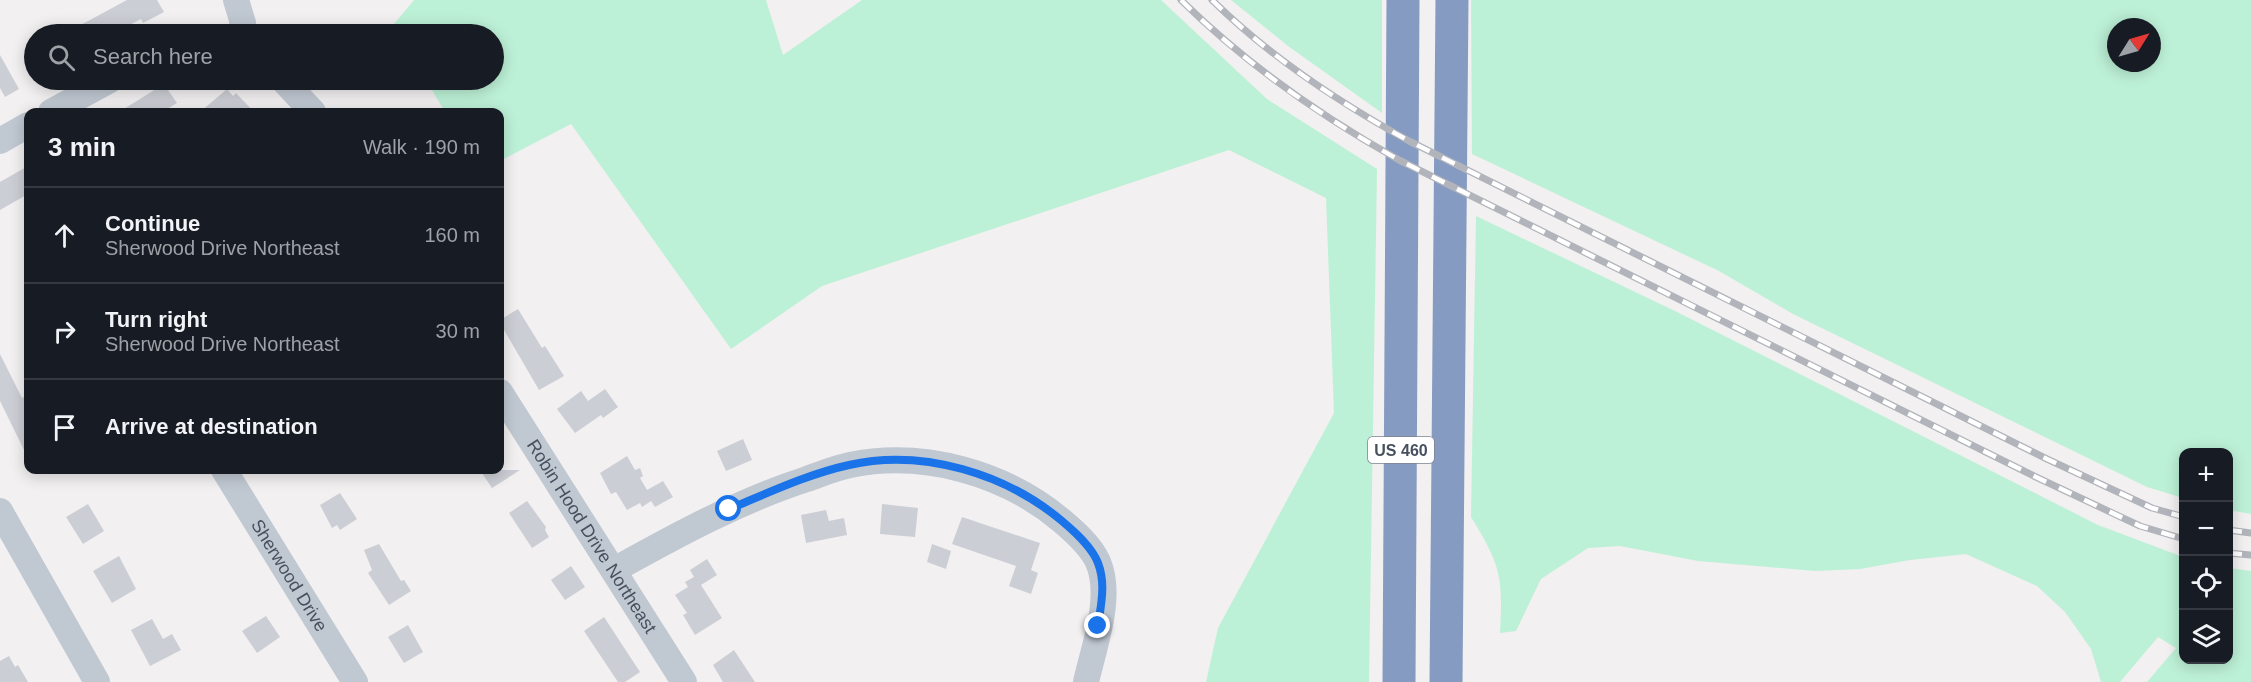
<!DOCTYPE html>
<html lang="en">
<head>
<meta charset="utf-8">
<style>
	body { margin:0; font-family:Helvetica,sans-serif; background:#242831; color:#f1f3f6 }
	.controls { position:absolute; right:18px; bottom:18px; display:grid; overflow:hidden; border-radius:12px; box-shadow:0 3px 15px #0003 }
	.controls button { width:54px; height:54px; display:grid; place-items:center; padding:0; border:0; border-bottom:2px solid #363941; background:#171b24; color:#f1f3f6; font:30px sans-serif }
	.compass { position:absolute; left:2107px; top:18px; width:54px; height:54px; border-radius:50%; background:#171b24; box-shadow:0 3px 15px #0003; rotate:53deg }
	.stop { position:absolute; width:18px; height:18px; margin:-14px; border:4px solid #1a73e8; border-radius:50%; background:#fff }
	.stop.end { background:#1a73e8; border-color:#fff; box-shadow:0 2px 6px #0008 }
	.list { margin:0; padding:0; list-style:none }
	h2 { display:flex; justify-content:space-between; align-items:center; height:78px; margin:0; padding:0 24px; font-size:26px }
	h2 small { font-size:20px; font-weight:400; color:#9ea1a6 }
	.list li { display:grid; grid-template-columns:39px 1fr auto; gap:18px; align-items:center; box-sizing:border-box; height:96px; padding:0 24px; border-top:2px solid #363941 }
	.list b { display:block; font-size:22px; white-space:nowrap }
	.list p { margin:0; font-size:20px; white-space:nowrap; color:#9ea1a6 }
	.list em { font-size:20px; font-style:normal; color:#9ea1a6 }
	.icon { flex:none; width:33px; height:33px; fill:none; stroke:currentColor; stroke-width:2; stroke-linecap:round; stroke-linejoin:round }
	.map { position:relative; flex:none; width:2251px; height:682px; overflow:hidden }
	.search { position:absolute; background:#171b24; box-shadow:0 3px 15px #0003; left:24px; top:24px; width:480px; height:66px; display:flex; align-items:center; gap:15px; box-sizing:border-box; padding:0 21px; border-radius:33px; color:#9ea1a6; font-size:22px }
	.panel { position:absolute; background:#171b24; box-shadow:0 3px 15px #0003; left:24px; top:108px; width:480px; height:366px; border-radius:12px }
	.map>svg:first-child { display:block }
	.green { fill:#bdf1d7; fill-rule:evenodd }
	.building { fill:#ccced5 }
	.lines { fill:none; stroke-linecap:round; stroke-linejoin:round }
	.minor { stroke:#c0c8d2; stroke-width:26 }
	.highway { stroke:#869bc1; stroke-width:33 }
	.rail-casing { stroke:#b2b4bb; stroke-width:7 }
	.rail { stroke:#fff; stroke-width:4.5; stroke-dasharray:14; stroke-linecap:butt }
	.route { stroke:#1a73e8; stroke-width:8 }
	.labels { text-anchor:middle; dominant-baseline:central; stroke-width:6; stroke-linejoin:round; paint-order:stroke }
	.shield { fill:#fff; stroke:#7e848e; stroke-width:1.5 }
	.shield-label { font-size:16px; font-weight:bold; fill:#47505e }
	.street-label { font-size:18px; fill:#47505e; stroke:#fff }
</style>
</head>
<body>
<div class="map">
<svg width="2251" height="682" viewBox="0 0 2251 682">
	<rect width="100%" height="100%" fill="#f2f0f0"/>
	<path class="green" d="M 414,0 L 766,0 L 783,55 L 862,0 L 1161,0 L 1267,99 L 1377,169 L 1369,682 L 1206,682 L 1218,628 L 1334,413 L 1326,198 L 1229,150 L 822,286 L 731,349 L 571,124 L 500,161 L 500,112 L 445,112 L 426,80 L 494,80 L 494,34 L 400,34 L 394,24 Z
		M 1231,0 L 1382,0 L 1382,113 L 1288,46 Z
		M 1471,0 L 2251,0 L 2251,514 L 2229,510 L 2228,452 L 2184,452 L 2183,498 L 2147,487 L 1793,314 L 1719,271 L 1472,154 ZM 2116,27 L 2152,27 L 2152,63 L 2116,63 Z
		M 1476,216 L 1677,312 L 2098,525 L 2183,557 L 2184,660 L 2228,660 L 2229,568 L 2251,571 L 2251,682 L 2147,682 L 2176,648 L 2158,637 L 2120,682 L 2101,682 L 2091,649 L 2065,612 L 2037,586 L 1966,554 L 1910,560 L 1860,569 L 1815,571 L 1698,561 L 1620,546 L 1588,548 L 1541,579 L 1516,631 L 1500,633 C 1503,576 1501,566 1471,517 Z"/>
	<path class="building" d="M 127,0 L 157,0 L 164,12 L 143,23 L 141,19 L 112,34 L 64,34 Z
		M 0,55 L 19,89 L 5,97 L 0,88 Z
		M 164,84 L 177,103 L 162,112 L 119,112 Z
		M 227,89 L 233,96 L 236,93 L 254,112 L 200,112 Z
		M 28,166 L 28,194 L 0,210 L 0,182 Z
		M 518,309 L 542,348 L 545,346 L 564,376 L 539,390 L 500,323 L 500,320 Z
		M 0,354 L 22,398 L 28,394 L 28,458 L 0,401 Z
		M 605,389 L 618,407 L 603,418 L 601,415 L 575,433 L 557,409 L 581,391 L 588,401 Z
		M 743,439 L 752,460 L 726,471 L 717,451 Z
		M 627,456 L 635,470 L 640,468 L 643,476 L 640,478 L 647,490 L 663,481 L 673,497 L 655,507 L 651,501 L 642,507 L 640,503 L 627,510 L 616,492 L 611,494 L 600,473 Z
		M 480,470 L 520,470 L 492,488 Z
		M 340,493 L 357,519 L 340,530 L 337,525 L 332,528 L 320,505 Z
		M 527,501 L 546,527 L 545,530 L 549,537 L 532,548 L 509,513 Z
		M 88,504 L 104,531 L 83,544 L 66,517 Z
		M 882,504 L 918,508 L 915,537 L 880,534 Z
		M 826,510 L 829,521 L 844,518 L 847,535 L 806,543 L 801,515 Z
		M 962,517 L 1040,543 L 1031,570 L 1038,573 L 1031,594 L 1009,586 L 1016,566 L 952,544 Z
		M 379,544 L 401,581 L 404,580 L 411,591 L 389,605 L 368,573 L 372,570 L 364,550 Z
		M 932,544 L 951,551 L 946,569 L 927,562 Z
		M 119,556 L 136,589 L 112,603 L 93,571 Z
		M 707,559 L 717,575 L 701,585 L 722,618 L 695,635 L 683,615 L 687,613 L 675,595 L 688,587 L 685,582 L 694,577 L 690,570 Z
		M 571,566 L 585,587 L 565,600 L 551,580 Z
		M 266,616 L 280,637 L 257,653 L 242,631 Z
		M 604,617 L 640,672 L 625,682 L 618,682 L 584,631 Z
		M 152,619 L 163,639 L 172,634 L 181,650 L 150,666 L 131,630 Z
		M 408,625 L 423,652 L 404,663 L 388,637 Z
		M 734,650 L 755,682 L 723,682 L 713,665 Z
		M 9,656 L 15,667 L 18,665 L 28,682 L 0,682 L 0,661 Z"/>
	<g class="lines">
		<g class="minor">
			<path d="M 236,0 L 243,23 L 239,34"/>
			<path d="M 283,80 L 313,112"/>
			<path d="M 51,112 L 110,80"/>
			<path d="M 0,141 L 28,125"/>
			<path id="s1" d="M 500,392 L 684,682"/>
			<path id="s2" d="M 224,470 L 355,682"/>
			<path d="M 0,511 L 97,682"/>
			<path d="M 614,570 C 677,535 739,501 807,479 C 821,474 835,468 850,465 C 924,450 1005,473 1062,521 C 1075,532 1091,546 1098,562 C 1113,597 1094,646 1086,682"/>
		</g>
		<path class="highway" d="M 1399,682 L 1403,0
			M 1446,682 L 1452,0"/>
		<g class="rail-casing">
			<path id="rail" d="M 1181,0 C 1247,65 1319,115 1399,160 L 2038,478 L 2140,526 L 2184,539
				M 1212,0 C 1270,57 1338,102 1409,141 L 2047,459 L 2152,508 L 2184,517
				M 2228,530 L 2251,533
				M 2228,553 L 2251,555"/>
		</g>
		<use href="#rail" class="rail"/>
	</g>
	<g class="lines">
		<path class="route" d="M 729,509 C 768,493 808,474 849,465 C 923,448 1006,474 1062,521 C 1075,532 1092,547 1098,563 C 1106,584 1101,604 1098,626"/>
	</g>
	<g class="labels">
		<rect class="shield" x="1368" y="437" width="66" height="26" rx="4.5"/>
		<g class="shield-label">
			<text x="1401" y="450">US 460</text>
		</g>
		<g class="street-label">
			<text stroke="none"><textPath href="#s1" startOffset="171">Robin Hood Drive Northeast</textPath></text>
			<text stroke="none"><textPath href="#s2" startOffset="124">Sherwood Drive</textPath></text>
		</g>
	</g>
</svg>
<div class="controls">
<button>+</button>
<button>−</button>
<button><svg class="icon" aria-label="locate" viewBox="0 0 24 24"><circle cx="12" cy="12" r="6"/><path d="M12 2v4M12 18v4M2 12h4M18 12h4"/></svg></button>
<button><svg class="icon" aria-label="layers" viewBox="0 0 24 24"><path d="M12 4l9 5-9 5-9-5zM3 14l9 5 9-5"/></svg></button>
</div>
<svg class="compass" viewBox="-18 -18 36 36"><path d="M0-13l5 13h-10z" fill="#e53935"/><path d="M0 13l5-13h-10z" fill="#9ea1a6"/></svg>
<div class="stop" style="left:729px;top:509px"></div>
<div class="stop end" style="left:1098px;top:626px"></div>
<div class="search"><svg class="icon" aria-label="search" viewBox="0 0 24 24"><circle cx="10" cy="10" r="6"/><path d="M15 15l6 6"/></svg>Search here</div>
<section class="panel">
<h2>3 min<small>Walk · 190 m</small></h2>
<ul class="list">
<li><svg class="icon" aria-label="ahead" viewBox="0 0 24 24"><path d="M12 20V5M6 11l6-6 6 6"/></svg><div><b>Continue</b><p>Sherwood Drive Northeast</p></div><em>160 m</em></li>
<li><svg class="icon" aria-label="right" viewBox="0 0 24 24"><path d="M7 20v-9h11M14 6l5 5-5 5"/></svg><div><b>Turn right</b><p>Sherwood Drive Northeast</p></div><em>30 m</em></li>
<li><svg class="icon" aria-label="arrive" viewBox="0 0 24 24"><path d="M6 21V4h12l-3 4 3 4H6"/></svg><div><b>Arrive at destination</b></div></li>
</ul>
</section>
</div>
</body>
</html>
